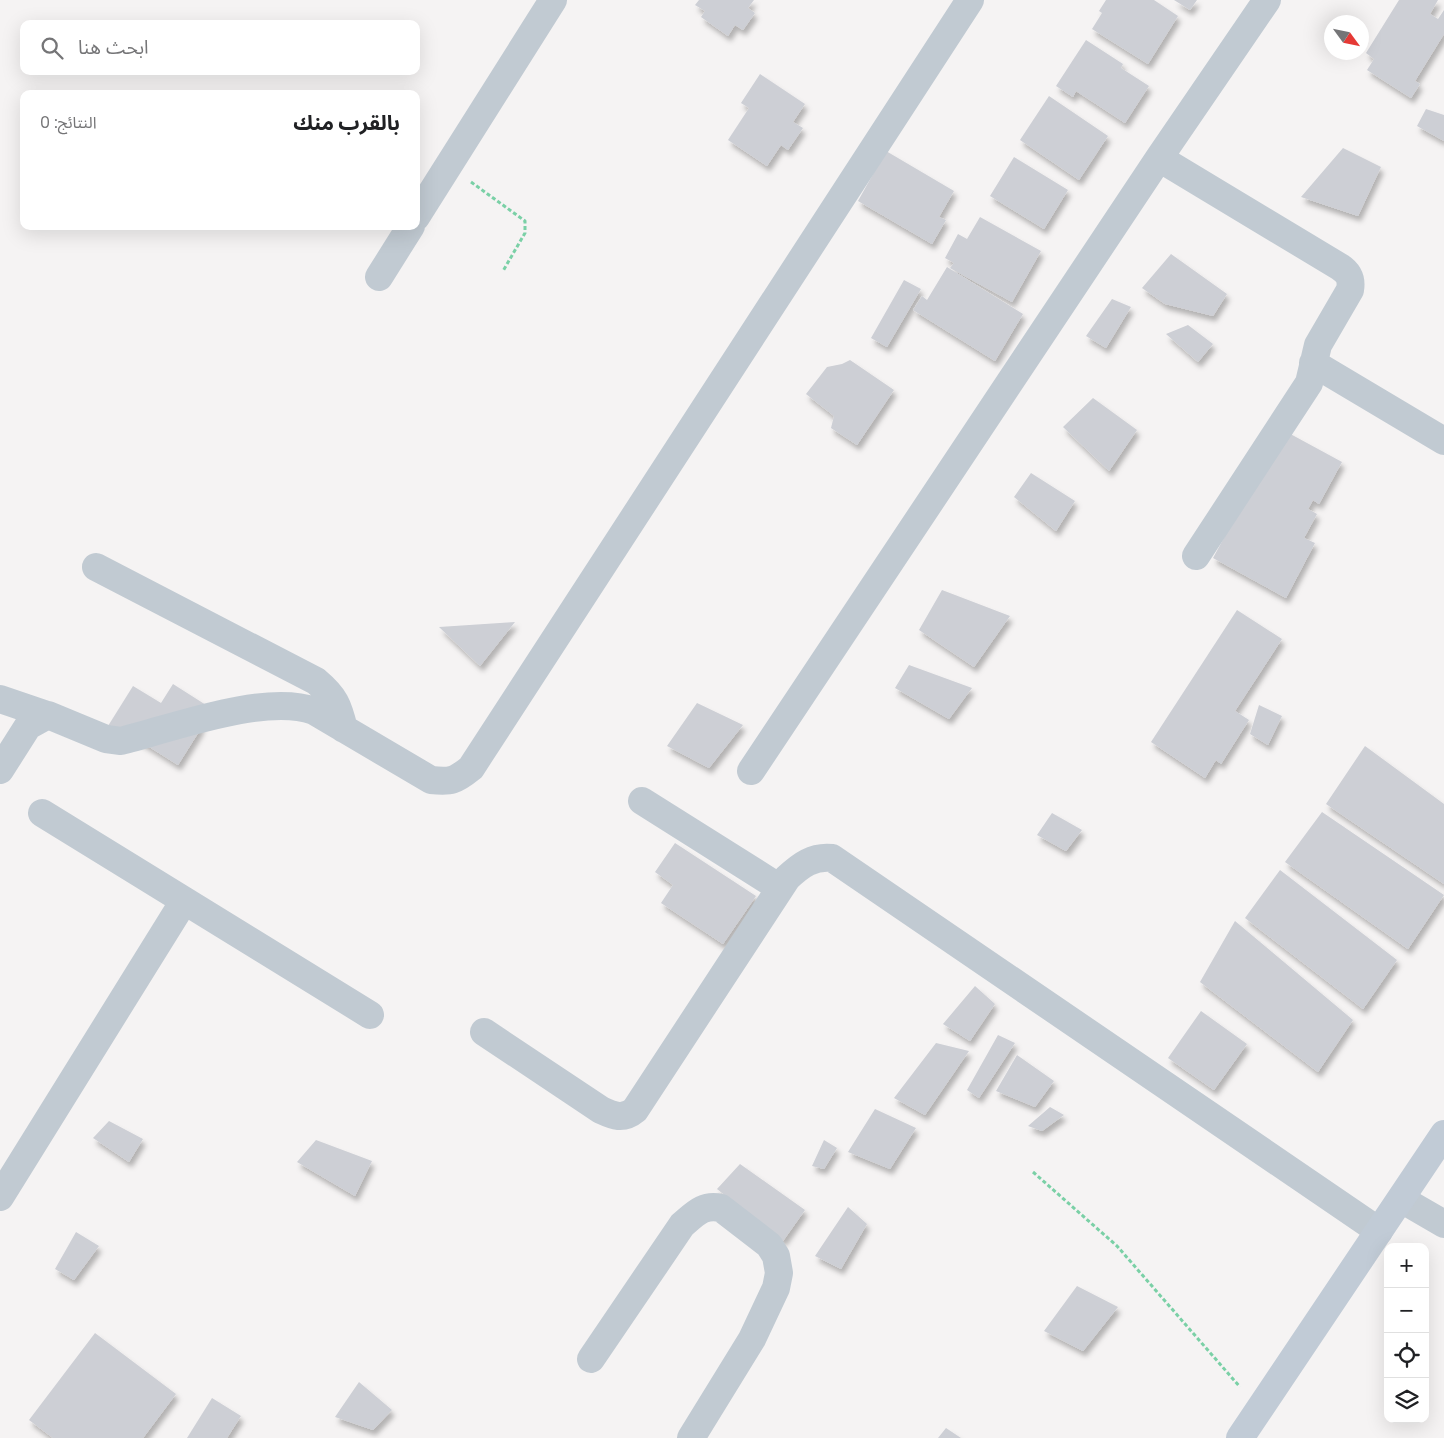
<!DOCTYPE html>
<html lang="ar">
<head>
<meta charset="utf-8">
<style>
	body { margin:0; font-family:Poppins,"Noto Sans Arabic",sans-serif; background:#f2f2f2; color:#202124; direction:rtl }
	.controls { position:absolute; right:15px; bottom:15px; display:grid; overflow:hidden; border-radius:10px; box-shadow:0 5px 20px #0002 }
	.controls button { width:45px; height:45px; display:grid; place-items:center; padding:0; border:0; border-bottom:1px solid #e0e0e0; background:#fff; color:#202124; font:25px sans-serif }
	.compass { position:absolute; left:1324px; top:15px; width:45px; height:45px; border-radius:50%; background:#fff; box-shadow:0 5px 20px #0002; rotate:123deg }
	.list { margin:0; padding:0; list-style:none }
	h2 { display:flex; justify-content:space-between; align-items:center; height:65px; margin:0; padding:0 20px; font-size:21px }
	h2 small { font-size:16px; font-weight:400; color:#757577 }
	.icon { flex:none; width:28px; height:28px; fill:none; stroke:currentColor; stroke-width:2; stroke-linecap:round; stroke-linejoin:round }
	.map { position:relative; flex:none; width:1444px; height:1438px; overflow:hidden; direction:ltr }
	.search { position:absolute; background:#fff; box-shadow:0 5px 20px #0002; left:20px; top:20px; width:400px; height:55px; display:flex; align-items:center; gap:12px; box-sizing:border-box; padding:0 18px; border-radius:10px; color:#757577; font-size:19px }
	.panel { position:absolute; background:#fff; box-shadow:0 5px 20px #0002; left:20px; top:90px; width:400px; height:140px; border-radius:10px; direction:rtl }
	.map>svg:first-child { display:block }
	.building { fill:#cdcfd5; filter:url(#shadow) }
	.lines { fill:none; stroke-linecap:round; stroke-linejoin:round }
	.path { stroke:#7ad0a6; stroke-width:3; stroke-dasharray:4 2.5; stroke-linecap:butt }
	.street { stroke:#c1cad2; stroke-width:28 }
	.secondary { stroke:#c1cbd6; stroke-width:28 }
</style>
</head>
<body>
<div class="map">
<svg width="1444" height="1438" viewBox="0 0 1444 1438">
	<defs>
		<filter id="shadow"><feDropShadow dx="3" dy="5.5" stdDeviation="2.5" flood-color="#0004"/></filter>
	</defs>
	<rect width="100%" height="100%" fill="#f5f3f3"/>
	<path class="building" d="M 699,0 L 754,0 L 748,8 L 755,13 L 743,30 L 735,25 L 728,36 L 701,17 L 705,11 L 695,5 Z
		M 1106,0 L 1154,0 L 1178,16 L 1148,64 L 1092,29 L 1102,13 L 1099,11 Z
		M 1174,0 L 1197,0 L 1190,10 Z
		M 1399,0 L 1438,0 L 1430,14 L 1438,19 L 1444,10 L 1444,34 L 1415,81 L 1420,84 L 1411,98 L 1367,70 L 1374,59 L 1366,53 Z
		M 1086,40 L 1123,64 L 1121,68 L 1149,86 L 1125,123 L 1076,91 L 1073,97 L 1056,86 Z
		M 760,74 L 805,104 L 793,122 L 803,128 L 788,150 L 781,145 L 767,166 L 728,140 L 749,108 L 741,103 Z
		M 1049,96 L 1108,136 L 1079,180 L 1020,140 Z
		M 1426,109 L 1444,115 L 1444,141 L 1417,126 Z
		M 1343,148 L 1381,167 L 1358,216 L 1301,197 Z
		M 886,151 L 954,191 L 939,217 L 946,220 L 932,244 L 858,201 Z
		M 1014,157 L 1068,190 L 1044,229 L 990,196 Z
		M 980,217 L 1041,251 L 1012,302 L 950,268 L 954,263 L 945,258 L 958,234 L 967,239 Z
		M 1171,254 L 1227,294 L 1213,316 L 1165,304 L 1142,288 Z
		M 947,267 L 1023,314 L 995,361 L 913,310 L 922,296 L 927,300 Z
		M 904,280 L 921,289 L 887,347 L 871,338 Z
		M 1112,299 L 1131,307 L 1106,348 L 1086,336 Z
		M 1188,325 L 1213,344 L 1198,362 L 1166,334 Z
		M 850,360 L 894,390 L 857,445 L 831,428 L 834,416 L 806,394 L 827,367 L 842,364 Z
		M 1093,398 L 1137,430 L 1109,471 L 1063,427 Z
		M 1283,430 L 1342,462 L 1319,504 L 1313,500 L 1308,509 L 1317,514 L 1304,538 L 1315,543 L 1286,598 L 1213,558 Z
		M 1031,473 L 1075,501 L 1056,531 L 1014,497 Z
		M 942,590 L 1010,616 L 974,667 L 919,630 Z
		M 1237,610 L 1282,639 L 1235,711 L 1249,720 L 1221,764 L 1216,760 L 1205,778 L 1151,742 Z
		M 515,622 L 480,666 L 439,627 Z
		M 909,665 L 972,688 L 949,719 L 895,688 Z
		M 173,684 L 206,705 L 200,730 L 178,765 L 143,743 L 108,726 L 133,686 L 161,703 Z
		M 697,703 L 743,725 L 709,768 L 667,746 Z
		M 1259,705 L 1282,716 L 1268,745 L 1250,734 Z
		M 1365,746 L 1444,804 L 1444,884 L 1326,804 Z
		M 1322,812 L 1444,895 L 1408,949 L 1285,862 Z
		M 1052,813 L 1082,830 L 1066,851 L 1037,835 Z
		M 675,843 L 756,896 L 723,944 L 661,903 L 673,885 L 655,872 Z
		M 1280,870 L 1397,960 L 1363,1009 L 1245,918 Z
		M 1235,921 L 1353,1020 L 1318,1072 L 1200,982 Z
		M 975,986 L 995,1004 L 970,1041 L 943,1024 Z
		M 1201,1011 L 1247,1044 L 1214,1090 L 1168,1058 Z
		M 998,1035 L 1015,1043 L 979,1098 L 967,1090 Z
		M 936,1043 L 969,1051 L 925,1115 L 894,1098 Z
		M 1017,1055 L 1054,1081 L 1035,1107 L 996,1091 Z
		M 1050,1107 L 1064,1115 L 1042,1131 L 1028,1126 Z
		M 875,1109 L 916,1128 L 890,1169 L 848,1152 Z
		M 109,1121 L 143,1139 L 129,1162 L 93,1138 Z
		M 316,1140 L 372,1161 L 355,1196 L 297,1162 Z
		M 824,1140 L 837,1148 L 824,1169 L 812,1166 Z
		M 740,1164 L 805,1210 L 783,1241 L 717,1189 Z
		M 848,1207 L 867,1224 L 841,1269 L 815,1256 Z
		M 76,1232 L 99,1246 L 74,1280 L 55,1269 Z
		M 1077,1286 L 1118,1307 L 1083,1351 L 1044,1331 Z
		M 95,1333 L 176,1394 L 143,1438 L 53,1438 L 29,1420 Z
		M 359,1382 L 392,1410 L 373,1430 L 335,1417 Z
		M 212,1398 L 241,1416 L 227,1438 L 187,1438 Z
		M 946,1428 L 961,1438 L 938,1438 Z"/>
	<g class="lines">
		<path class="path" d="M 471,182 L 525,221 L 525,233 L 503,271
			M 1033,1172 L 1117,1246 L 1240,1387"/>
		<path class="street" d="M 1159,158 L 1340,267 C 1349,273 1352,279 1350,290 L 1318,345 L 1309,383 L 1196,556
			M 416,217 L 553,0
			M 379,277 L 411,226
			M 1313,363 L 1444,441
			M 96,567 L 316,681 C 335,697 338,705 344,729
			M 0,699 L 47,715
			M 0,770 L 28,726 L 48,715 L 106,739 L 121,741 C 172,728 266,693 314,711 L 431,780 C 451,782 455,781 471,768 L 970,0
			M 751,771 L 1159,158 L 1267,0
			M 642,801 L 780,888
			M 42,813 L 370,1015
			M 484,1032 L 601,1110 C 614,1116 623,1120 635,1110 L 787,878 C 801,865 813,856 832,858 L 1379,1231
			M 0,1197 L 184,901
			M 1401,1199 L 1444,1224
			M 591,1359 L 682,1225 C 695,1214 703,1204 721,1208 L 769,1245 L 776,1256 L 779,1273 L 776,1288 L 752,1339 L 691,1438"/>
		<path class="secondary" d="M 1240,1438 L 1444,1134"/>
	</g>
</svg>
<div class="controls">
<button>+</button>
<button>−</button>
<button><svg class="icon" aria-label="locate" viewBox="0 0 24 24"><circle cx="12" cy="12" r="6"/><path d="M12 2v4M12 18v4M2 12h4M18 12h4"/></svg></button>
<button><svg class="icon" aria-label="layers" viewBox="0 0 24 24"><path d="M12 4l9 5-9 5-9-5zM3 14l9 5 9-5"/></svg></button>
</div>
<svg class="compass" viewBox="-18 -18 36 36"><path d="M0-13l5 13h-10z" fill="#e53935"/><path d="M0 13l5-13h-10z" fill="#757577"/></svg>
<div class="search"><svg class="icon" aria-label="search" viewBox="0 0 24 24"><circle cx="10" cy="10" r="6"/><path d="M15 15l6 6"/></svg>ابحث هنا</div>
<section class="panel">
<h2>بالقرب منك<small>النتائج: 0</small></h2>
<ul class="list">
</ul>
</section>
</div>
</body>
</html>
